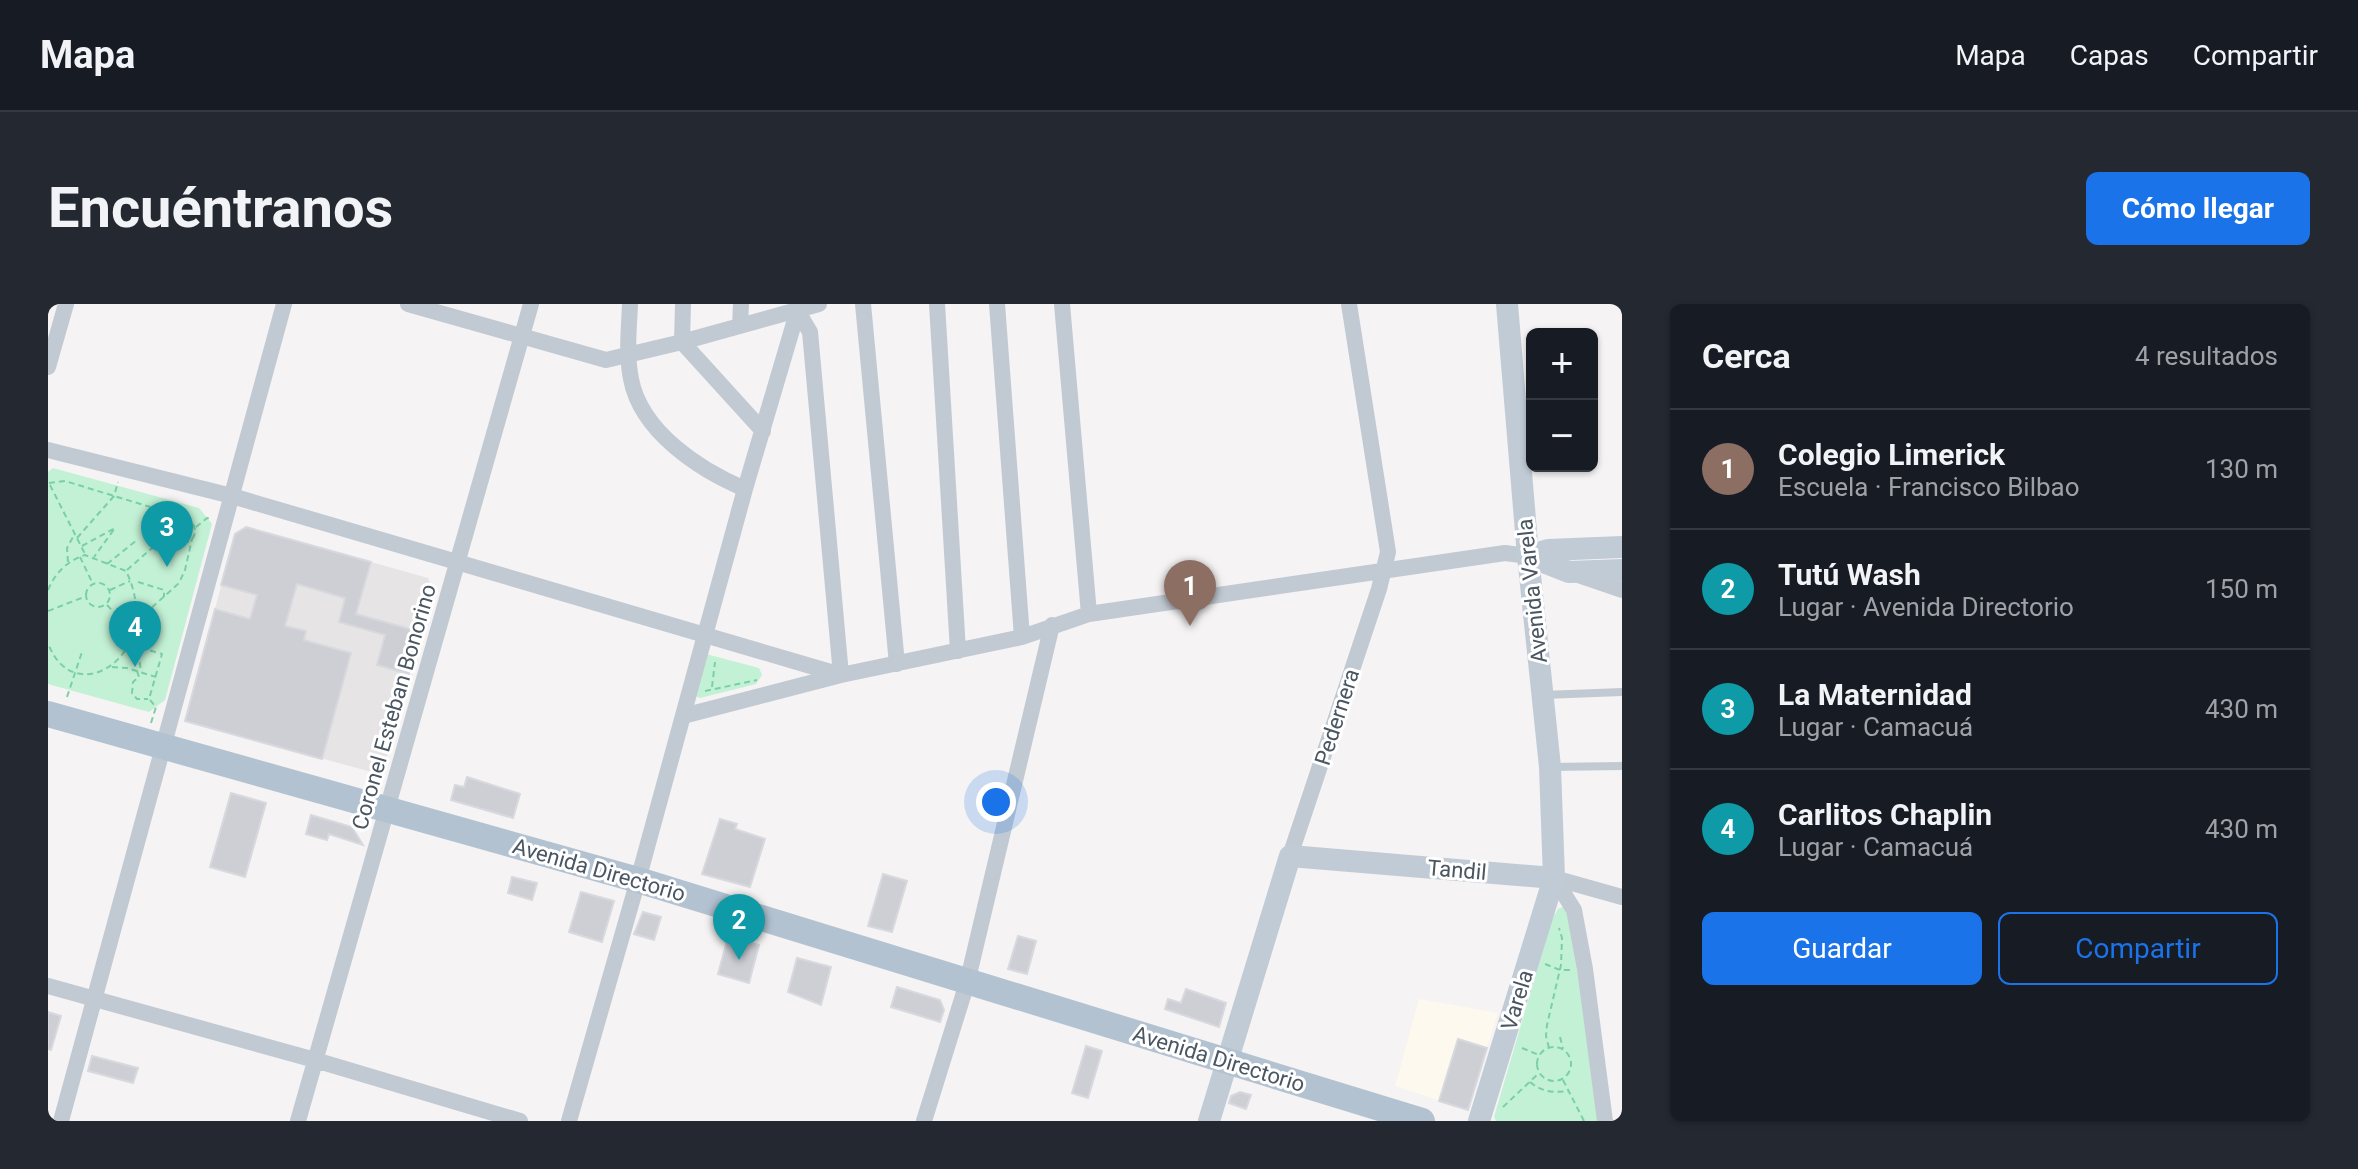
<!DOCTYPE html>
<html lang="es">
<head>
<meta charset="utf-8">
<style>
	body { margin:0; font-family:Roboto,sans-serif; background:#242831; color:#f1f3f6 }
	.controls { position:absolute; right:24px; top:24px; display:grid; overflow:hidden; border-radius:12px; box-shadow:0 2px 6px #0004 }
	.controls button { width:72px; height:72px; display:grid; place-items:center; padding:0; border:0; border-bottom:2px solid #363941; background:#171b24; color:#f1f3f6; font:40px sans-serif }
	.you { position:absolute; left:948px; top:498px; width:28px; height:28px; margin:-20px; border:6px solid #fff; border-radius:50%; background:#1a73e8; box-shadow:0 0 0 12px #1a73e833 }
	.badge { display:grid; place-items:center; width:52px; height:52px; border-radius:50%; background:#1a73e8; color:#fff; font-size:26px; font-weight:700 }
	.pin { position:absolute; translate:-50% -66px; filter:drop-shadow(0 2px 4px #0008) }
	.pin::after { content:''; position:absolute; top:42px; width:28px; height:24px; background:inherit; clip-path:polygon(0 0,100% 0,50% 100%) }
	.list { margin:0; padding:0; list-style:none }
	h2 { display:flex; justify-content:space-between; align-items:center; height:104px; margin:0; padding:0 32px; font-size:34px }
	h2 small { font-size:26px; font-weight:400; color:#9ea1a6 }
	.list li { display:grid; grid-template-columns:52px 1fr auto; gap:24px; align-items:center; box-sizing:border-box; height:120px; padding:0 32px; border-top:2px solid #363941 }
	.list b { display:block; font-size:30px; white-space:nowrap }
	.list p { margin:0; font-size:26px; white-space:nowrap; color:#9ea1a6 }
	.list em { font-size:26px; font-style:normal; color:#9ea1a6 }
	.actions { display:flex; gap:16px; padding:24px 32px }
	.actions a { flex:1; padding:18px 0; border:2px solid #1a73e8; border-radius:12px; text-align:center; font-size:28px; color:#1a73e8 }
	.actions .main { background:#1a73e8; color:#fff }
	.map { position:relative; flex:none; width:1574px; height:817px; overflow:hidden; border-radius:12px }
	header { display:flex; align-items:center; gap:48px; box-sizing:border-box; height:112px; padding:0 40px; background:#171b24; border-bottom:2px solid #363941 }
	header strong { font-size:38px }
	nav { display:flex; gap:44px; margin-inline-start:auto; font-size:28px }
	.intro { display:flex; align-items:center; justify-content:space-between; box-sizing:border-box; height:192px; padding:0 48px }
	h1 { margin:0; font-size:56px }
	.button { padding:20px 36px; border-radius:12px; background:#1a73e8; color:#fff; font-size:28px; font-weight:700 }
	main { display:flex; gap:48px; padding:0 48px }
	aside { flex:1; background:#171b24; border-radius:12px; box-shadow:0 2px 6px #0004 }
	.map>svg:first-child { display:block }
	.commercial { fill:#fdf9ef }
	.education { fill:#e6e4e5 }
	.green { fill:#c3f1d5 }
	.building { fill:#cdcfd5; stroke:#d7d9de; stroke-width:2 }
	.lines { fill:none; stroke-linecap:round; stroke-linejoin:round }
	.path { stroke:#7ad0a6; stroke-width:2; stroke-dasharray:6 4; stroke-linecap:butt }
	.lane { stroke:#c1cad2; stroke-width:8 }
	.street { stroke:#c1cad2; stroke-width:16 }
	.secondary { stroke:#c1cbd6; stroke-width:22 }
	.primary { stroke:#b3c2d1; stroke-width:26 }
	.labels { text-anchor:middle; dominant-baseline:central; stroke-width:6; stroke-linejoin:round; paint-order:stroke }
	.street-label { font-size:22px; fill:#4a5661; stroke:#fff }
</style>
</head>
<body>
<header>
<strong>Mapa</strong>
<nav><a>Mapa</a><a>Capas</a><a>Compartir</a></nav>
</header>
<div class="intro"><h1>Encuéntranos</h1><a class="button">Cómo llegar</a></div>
<main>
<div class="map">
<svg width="1574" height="817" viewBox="0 0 1574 817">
	<rect width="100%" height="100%" fill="#f5f3f3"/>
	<path class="commercial" d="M 1371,695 L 1450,709 L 1420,806 L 1347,782 Z"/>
	<path class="education" d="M 198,223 L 380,274 L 385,285 L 336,463 L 327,469 L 156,422 L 159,335 L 187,230 Z"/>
	<path class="green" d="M 5,164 L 151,204 L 164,220 L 117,396 L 101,408 L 0,380 L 0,168 Z
		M 658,350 L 711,364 L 714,371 L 708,380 L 652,394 L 645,391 Z
		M 1517,602 L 1524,609 L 1550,817 L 1448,817 L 1446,813 L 1504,615 L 1510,605 Z"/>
	<path class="building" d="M 198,223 L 323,258 L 308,310 L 373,328 L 361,370 L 329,361 L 337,331 L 291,318 L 297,294 L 249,280 L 237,322 L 258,327 L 256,336 L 303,349 L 274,455 L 137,417 L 167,305 L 202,315 L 209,291 L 173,281 L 187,230 Z
		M 419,473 L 472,490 L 465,514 L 403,496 L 407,481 L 416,483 Z
		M 183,489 L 218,499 L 197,573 L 162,563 Z
		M 263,511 L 304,523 L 315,541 L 281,530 L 279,536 L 258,530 Z
		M 672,515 L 689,520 L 687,525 L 717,535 L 702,583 L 654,570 Z
		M 835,570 L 859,577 L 844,628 L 820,622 Z
		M 464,573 L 489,579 L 484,596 L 460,589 Z
		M 533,588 L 566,597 L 554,638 L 521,628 Z
		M 595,608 L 613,613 L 606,636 L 586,630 Z
		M 970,632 L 988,637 L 979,670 L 960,665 Z
		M 680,633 L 711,641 L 701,679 L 670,670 Z
		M 749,654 L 783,663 L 773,701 L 740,688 Z
		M 849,683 L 892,696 L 896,706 L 892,718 L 843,703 Z
		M 1138,685 L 1178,699 L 1171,723 L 1117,705 L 1120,695 L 1133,699 Z
		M 0,708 L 13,712 L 3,746 L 0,745 Z
		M 1410,735 L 1439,744 L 1420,806 L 1391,797 Z
		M 1038,742 L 1054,747 L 1040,794 L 1024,789 Z
		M 44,752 L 90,764 L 85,779 L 40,767 Z
		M 1192,788 L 1203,791 L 1198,805 L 1181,799 L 1183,792 Z"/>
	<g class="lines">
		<path class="path" d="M 1,179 L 17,177 L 109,205 L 125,220
			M 2,181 L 37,250
			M123 227a12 12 0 1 1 24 0a12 12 0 1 1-24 0Z
			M 148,223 L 159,214 L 162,215
			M 29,234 L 66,192 L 70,178
			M 34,242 L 67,224 L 46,253
			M 32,253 L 44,278
			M 20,258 L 19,244 L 26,231
			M 59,260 L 89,236
			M 79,266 L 122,228
			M 90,278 L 116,286 L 116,293
			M38 291a12 12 0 1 1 24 0a12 12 0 1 1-24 0Z
			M 0,286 C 7,269 19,257 37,251 L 78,267 C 119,351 25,409 0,339
			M 62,286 L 82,277
			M 59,301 L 85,328
			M 0,307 L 36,293
			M 89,317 L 131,279 L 137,266 L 144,235
			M 83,341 L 114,350 L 101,395
			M 83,341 L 90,348 L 93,367
			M 64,363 L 79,364 L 108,373
			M 89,367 L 91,373 L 85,378 L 84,389 L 89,395 L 100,395
			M 664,383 L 667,358
			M 657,387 L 709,376
			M 19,393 L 34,348
			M 102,396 L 108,403 L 103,419
			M 1497,660 L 1512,666 L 1522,666
			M 1512,733 L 1515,745
			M1489 760a17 17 0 1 1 34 0a17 17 0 1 1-34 0Z
			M 1474,744 L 1491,751
			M 1501,744 L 1498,732 L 1499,721 L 1513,661 L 1514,634 L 1511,624
			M 1515,776 L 1536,817
			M 1482,778 C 1494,788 1505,789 1521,787
			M 1455,803 L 1491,769"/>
		<path class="lane" d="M 1495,391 L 1574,388
			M 1503,463 L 1574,462"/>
		<path class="street" d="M 360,0 L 558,56 L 634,38 L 771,0
			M 582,0 C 581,25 578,50 583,75 C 593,128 652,166 697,185
			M 635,0 L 634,38 L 715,127
			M 815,0 L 849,360
			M 889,0 L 910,347
			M 949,0 L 974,333
			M 1014,0 L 1041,310
			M 692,22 L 693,0
			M 0,63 L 18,0
			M 0,146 L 184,192 L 793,371 L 762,28 L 749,6
			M 1530,271 L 1574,286
			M 635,412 L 793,371 L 974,333 L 1041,310 L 1457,249 L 1480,252
			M 1242,552 L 1331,285 L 1340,248 L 1301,0
			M 1506,574 L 1526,606 L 1537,665 L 1557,817
			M 1506,574 L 1574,593
			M 0,682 L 267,756 L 472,817
			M 13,817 L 236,0
			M 250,817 L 483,0
			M 521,817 L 590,576 L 697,185 L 751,2
			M 876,817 L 919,679 L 1004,321"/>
		<path class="secondary" d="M 1480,252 L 1521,268 L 1574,266
			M 1480,252 L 1500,246 L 1574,243
			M 1161,817 L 1242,552 L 1506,574
			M 1431,817 L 1506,574 L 1502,463 L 1480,252 L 1459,0"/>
		<path class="primary" d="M 0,410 L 590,576 L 1374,817"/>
	</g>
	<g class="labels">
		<g class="street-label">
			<text transform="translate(1484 287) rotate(-96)">Avenida Varela</text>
			<text transform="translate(346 403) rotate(-74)">Coronel Esteban Bonorino</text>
			<text transform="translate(1289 413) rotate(-72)">Pedernera</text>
			<text transform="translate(551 566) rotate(16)">Avenida Directorio</text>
			<text transform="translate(1409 566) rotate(5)">Tandil</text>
			<text transform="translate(1469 696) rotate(-73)">Varela</text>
			<text transform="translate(1171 755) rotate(17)">Avenida Directorio</text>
		</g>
	</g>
</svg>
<div class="controls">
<button>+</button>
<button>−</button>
</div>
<div class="you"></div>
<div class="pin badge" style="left:1142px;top:322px;background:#8d6e63">1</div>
<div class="pin badge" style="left:691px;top:656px;background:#0f9aa8">2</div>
<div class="pin badge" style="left:119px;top:263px;background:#0f9aa8">3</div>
<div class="pin badge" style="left:87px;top:363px;background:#0f9aa8">4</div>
</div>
<aside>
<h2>Cerca<small>4 resultados</small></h2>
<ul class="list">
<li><span class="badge" style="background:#8d6e63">1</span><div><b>Colegio Limerick</b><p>Escuela · Francisco Bilbao</p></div><em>130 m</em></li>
<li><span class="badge" style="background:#0f9aa8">2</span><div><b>Tutú Wash</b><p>Lugar · Avenida Directorio</p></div><em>150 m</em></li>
<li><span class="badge" style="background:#0f9aa8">3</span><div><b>La Maternidad</b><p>Lugar · Camacuá</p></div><em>430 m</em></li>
<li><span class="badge" style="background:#0f9aa8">4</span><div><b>Carlitos Chaplin</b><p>Lugar · Camacuá</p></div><em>430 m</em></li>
</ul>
<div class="actions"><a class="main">Guardar</a><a>Compartir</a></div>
</aside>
</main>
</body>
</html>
